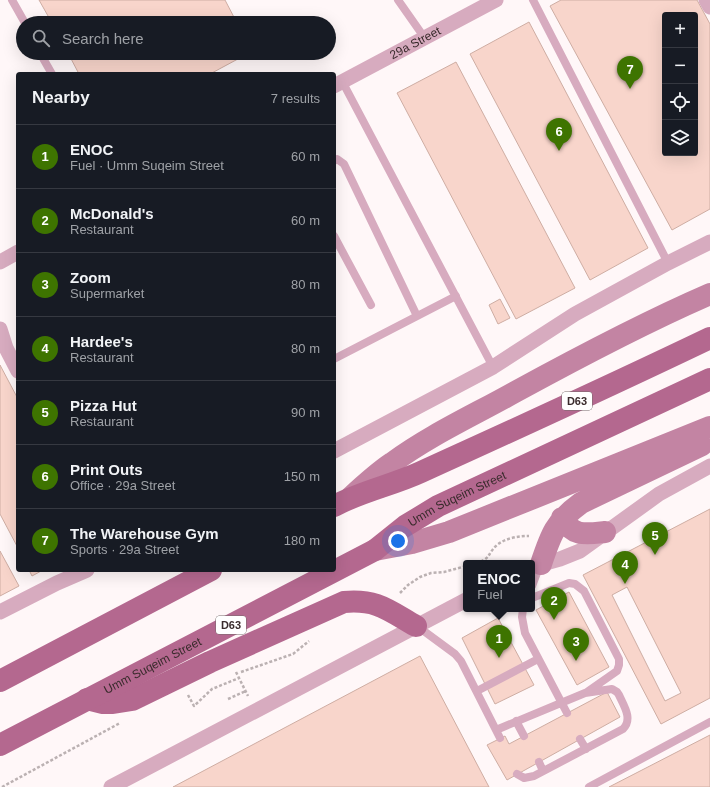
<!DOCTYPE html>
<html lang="en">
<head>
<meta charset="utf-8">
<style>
	body { margin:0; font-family:Arial,sans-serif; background:#242831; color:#f1f3f6 }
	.controls { position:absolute; right:12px; top:12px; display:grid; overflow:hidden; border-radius:4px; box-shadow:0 4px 16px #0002 }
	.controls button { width:36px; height:36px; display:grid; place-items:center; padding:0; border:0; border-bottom:1px solid #363941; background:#171b24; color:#f1f3f6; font:20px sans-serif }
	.you { position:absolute; left:398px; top:541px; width:14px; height:14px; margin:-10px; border:3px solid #fff; border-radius:50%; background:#1a73e8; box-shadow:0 0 0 6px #1a73e833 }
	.badge { display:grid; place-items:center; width:26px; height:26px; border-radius:50%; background:#3e7400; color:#fff; font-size:13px; font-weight:700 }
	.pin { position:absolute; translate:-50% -33px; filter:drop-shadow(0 1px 2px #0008) }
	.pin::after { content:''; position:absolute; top:21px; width:14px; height:12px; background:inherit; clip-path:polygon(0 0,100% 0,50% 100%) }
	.popup { position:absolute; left:463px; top:560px; width:72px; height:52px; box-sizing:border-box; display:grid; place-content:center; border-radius:4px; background:#171b24; filter:drop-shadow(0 1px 3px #0005); font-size:13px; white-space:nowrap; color:#9ea1a6 }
	.popup b { font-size:15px; color:#f1f3f6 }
	.popup::after { content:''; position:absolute; left:50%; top:100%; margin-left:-8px; border:8px solid transparent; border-top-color:#171b24 }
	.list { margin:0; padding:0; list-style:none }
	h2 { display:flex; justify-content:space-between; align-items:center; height:52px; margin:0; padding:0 16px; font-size:17px }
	h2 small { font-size:13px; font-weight:400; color:#9ea1a6 }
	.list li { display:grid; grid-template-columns:26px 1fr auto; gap:12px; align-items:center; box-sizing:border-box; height:64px; padding:0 16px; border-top:1px solid #363941 }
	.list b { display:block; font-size:15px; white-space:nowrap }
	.list p { margin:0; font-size:13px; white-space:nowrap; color:#9ea1a6 }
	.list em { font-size:13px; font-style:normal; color:#9ea1a6 }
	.icon { flex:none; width:22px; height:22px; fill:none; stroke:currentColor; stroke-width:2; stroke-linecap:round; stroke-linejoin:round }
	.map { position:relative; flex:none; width:710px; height:787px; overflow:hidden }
	.search { position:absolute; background:#171b24; box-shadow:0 4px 16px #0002; left:16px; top:16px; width:320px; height:44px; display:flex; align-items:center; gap:10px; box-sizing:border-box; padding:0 14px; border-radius:22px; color:#9ea1a6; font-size:15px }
	.panel { position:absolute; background:#171b24; box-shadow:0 4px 16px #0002; left:16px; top:72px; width:320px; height:500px; border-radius:4px }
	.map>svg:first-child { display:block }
	.building { fill:#f8d5cb; stroke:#ceada3; fill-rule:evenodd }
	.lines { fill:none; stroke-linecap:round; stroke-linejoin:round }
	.path { stroke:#bbb1b2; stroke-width:2.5; stroke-dasharray:3 2; stroke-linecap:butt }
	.service { stroke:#d7abbf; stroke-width:8 }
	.minor { stroke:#d7abbf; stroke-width:15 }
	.secondary { stroke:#c384a3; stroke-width:22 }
	.primary { stroke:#b4688f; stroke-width:22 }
	.labels { text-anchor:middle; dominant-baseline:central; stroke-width:4; stroke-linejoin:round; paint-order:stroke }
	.shield { fill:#fff; stroke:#746b6b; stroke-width:1 }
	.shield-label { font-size:11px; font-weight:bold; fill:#392b2c }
	.street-label { font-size:12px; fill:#392b2c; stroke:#fff }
</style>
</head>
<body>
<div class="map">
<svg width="710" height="787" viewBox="0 0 710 787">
	<rect width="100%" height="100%" fill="#fff7f8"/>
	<path class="building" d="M 39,0 L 225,0 L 237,23 L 52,23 Z
		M 561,0 L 697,0 L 710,24 L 710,209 L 672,230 L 550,6 ZM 665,15 L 695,15 L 695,153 L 665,153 Z
		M 529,22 L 648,248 L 590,280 L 470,54 Z
		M 68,53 L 249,53 L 210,74 L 79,74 Z
		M 456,62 L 575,288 L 516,319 L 397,93 Z
		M 500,299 L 510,318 L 498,324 L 489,305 Z
		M 0,365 L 18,399 L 18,548 L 0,514 Z
		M 710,509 L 710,698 L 661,724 L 583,575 ZM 627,587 L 681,693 L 665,701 L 612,595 Z
		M 0,551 L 19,586 L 0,596 Z
		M 29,570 L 43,570 L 32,576 Z
		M 569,592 L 609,667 L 577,685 L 536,610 Z
		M 498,618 L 534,685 L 495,704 L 462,638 Z
		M 420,656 L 489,787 L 173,787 Z
		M 607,692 L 620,717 L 507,780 L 487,745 L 505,736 L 509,744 Z
		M 710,735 L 710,787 L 609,787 Z"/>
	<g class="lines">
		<path class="path" d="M 476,563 C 491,559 487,554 497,545 C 506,538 518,536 529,536
			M 400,593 L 408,585 L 420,577 L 431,573 L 444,572 L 466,566
			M 236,672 L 248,696
			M 241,672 L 293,654 L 309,641
			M 188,695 L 194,706 L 212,689 L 239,678
			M 228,699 L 246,691
			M 2,787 L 120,723"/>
		<path class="service" d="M 12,0 L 25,23
			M 398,0 L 424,37
			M 533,0 L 668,263
			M 40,53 L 52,74
			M 342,81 L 493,367
			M 334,161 L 337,159 L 344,164 L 417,316
			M 334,236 L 371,305
			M 334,359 L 456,296
			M 532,586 L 540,565
			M 532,598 L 569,583 L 575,584 L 584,591 L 619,659 L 619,665 L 617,671 L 587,692
			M 523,609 L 522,617 L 525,633 L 567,713
			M 417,626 L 455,654 L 461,661 L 500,738
			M 477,691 L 538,659
			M 516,721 L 524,736
			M 496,730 L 585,693 L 612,689 L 617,692 L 619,695 C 624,706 633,719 623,729 L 534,776 L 524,778 L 517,774
			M 580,739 L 586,749
			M 539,762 L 543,771
			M 589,787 L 710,722"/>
		<g class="minor">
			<path d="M 706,0 L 710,7"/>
			<path id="s1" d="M 334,86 L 496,0"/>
			<path d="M 0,262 L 18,252"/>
			<path d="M 0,329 L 6,348 L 18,371"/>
			<path d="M 334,451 L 493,367 L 575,314 L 668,263 L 710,242"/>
			<path d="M 535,566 L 560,559 L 580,551 L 659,494 L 710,466"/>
			<path d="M 0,612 L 57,583 L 87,570"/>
			<path d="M 111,787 L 466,600"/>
		</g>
		<path class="secondary" d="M 350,498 C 363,486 377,473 392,463 C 430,435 474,415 515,392 C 579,357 643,323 710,294
			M 562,518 C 573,537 586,534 605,532
			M 375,550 L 412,543 L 449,532 L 710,427
			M 541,564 C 551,534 555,522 581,503 L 702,445"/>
		<g class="primary">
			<path d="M 334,506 C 362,491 393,485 421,472 C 518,428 614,384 710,338"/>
			<path d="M 0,681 L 211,570"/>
			<path d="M 87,699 L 103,703 L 113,703 L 132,700 L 210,662 L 344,602 C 377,599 388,610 416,626"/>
			<path id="s2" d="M 0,745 L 375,550 L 405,526 L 438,506 L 710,379"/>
		</g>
	</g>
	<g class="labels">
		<g class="shield">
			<rect x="562" y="392" width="30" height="18" rx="3"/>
			<rect x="216" y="616" width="30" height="18" rx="3"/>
		</g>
		<g class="shield-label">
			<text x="577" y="401">D63</text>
			<text x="231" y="625">D63</text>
		</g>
		<g class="street-label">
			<text stroke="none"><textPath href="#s1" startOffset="92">29a Street</textPath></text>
			<text stroke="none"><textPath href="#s2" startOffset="520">Umm Suqeim Street</textPath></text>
			<text stroke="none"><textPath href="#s2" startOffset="172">Umm Suqeim Street</textPath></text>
		</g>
	</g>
</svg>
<div class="controls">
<button>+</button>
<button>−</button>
<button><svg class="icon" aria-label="locate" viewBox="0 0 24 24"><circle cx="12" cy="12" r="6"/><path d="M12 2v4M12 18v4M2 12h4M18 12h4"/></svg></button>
<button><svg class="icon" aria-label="layers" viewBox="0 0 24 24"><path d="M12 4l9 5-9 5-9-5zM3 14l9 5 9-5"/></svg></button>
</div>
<div class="you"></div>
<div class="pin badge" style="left:499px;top:658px">1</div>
<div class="popup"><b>ENOC</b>Fuel</div>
<div class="pin badge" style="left:554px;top:620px">2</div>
<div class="pin badge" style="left:576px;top:661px">3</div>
<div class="pin badge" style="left:625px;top:584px">4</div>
<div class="pin badge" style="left:655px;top:555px">5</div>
<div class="pin badge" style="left:559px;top:151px">6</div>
<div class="pin badge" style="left:630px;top:89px">7</div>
<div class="search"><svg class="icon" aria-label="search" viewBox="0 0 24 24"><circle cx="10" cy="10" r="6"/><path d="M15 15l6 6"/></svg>Search here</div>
<section class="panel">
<h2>Nearby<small>7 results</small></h2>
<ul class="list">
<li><span class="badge">1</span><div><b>ENOC</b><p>Fuel · Umm Suqeim Street</p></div><em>60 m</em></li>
<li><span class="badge">2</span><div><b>McDonald's</b><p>Restaurant</p></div><em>60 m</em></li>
<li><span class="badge">3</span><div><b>Zoom</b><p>Supermarket</p></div><em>80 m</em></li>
<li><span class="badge">4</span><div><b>Hardee's</b><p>Restaurant</p></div><em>80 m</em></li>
<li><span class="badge">5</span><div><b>Pizza Hut</b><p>Restaurant</p></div><em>90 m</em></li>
<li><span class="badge">6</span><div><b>Print Outs</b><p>Office · 29a Street</p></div><em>150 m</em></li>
<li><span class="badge">7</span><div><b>The Warehouse Gym</b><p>Sports · 29a Street</p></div><em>180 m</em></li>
</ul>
</section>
</div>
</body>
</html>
